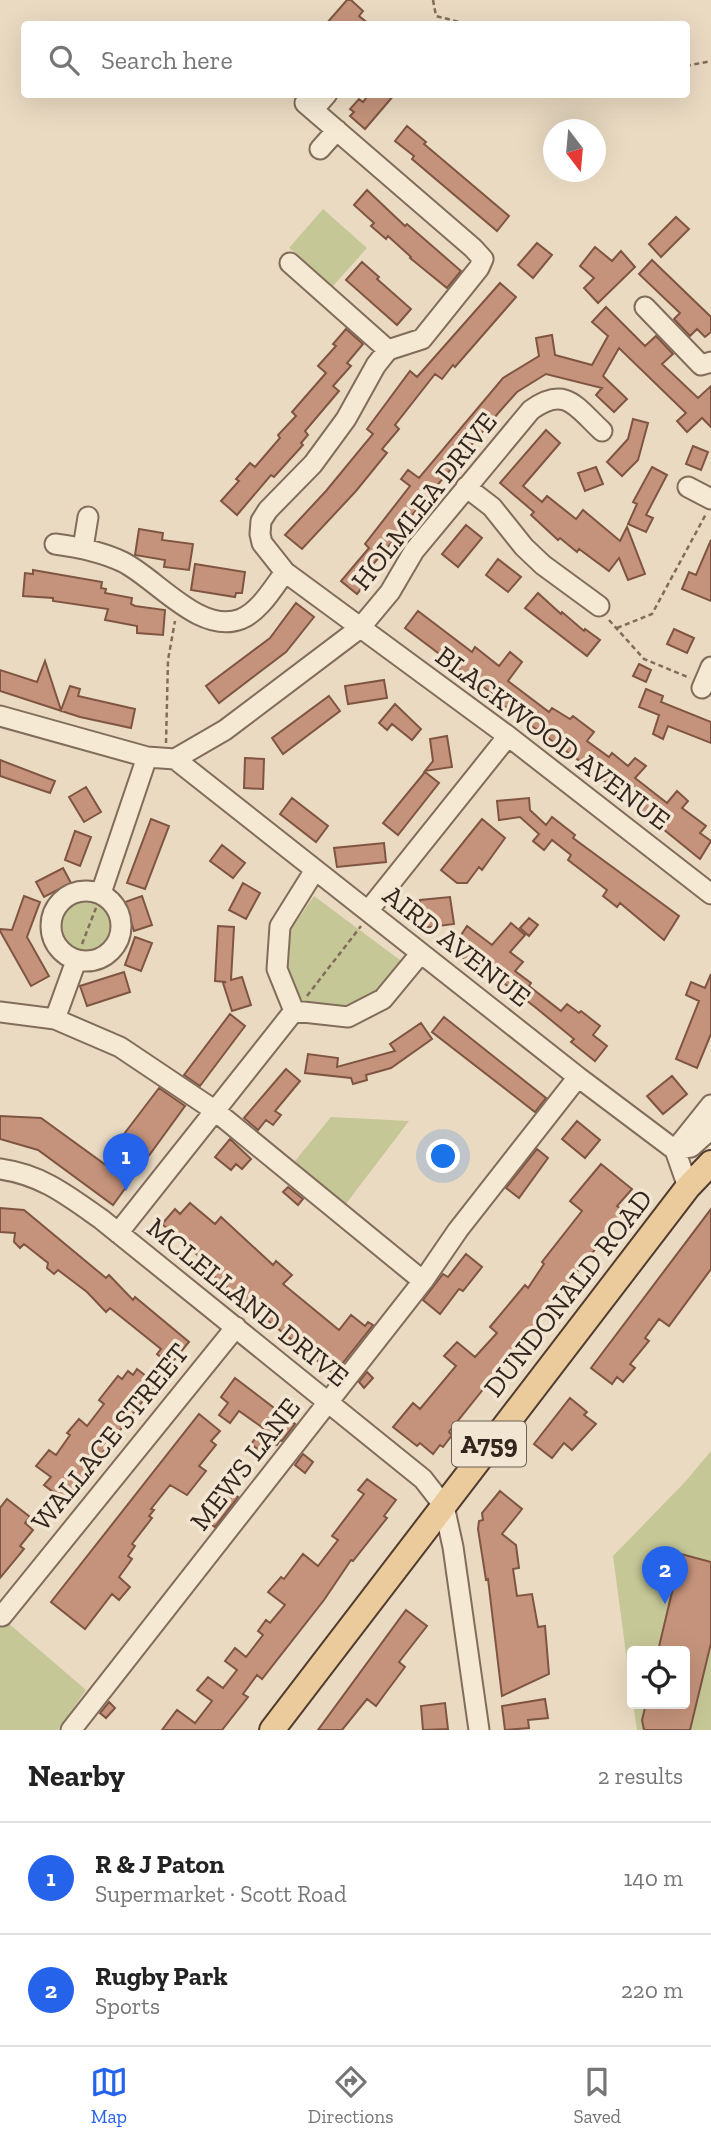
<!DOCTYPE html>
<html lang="en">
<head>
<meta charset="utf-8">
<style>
	body { margin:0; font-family:"Zilla Slab",serif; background:#f6f6f6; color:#222 }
	.controls { position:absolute; right:21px; bottom:21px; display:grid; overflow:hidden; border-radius:7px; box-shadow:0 7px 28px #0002 }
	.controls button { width:63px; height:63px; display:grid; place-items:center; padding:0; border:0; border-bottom:2px solid #e0e0e0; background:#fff; color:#222; font:35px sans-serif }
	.compass { position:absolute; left:543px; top:119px; width:63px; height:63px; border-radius:50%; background:#fff; box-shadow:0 7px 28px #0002; rotate:164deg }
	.you { position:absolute; left:444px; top:1157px; width:24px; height:24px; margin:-18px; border:5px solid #fff; border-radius:50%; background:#1a73e8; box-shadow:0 0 0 10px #1a73e833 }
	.badge { display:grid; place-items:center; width:46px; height:46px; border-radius:50%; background:#2563eb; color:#fff; font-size:23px; font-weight:700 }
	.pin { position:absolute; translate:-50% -58px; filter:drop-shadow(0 2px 4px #0008) }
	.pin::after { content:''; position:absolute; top:37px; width:24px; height:21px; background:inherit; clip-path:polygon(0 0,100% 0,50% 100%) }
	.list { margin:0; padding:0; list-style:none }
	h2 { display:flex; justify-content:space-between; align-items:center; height:91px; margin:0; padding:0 28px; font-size:30px }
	h2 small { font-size:23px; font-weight:400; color:#767676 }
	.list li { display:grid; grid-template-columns:46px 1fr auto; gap:21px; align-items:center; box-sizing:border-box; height:112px; padding:0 28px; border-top:2px solid #e0e0e0 }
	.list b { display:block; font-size:26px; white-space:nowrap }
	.list p { margin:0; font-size:23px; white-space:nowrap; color:#767676 }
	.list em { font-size:23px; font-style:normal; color:#767676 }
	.icon { flex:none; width:38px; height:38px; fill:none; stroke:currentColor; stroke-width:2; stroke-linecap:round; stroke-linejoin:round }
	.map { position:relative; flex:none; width:711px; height:1730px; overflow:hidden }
	.search { position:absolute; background:#fff; box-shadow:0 7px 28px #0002; left:21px; right:21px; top:21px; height:77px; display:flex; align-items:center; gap:18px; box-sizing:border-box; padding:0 24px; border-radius:7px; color:#767676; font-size:26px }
	.sheet { height:315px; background:#fff }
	nav { display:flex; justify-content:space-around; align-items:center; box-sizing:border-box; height:98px; border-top:2px solid #e0e0e0; background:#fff; font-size:19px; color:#767676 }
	nav a { display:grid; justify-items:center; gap:4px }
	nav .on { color:#2563eb }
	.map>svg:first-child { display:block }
	.green { fill:#c5c797 }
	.building { fill:#c5937b; stroke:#7f5542; stroke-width:2 }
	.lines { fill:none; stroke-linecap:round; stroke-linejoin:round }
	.minor-casing { stroke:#826c5b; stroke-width:23 }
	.major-casing { stroke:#503b2f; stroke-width:28 }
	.path { stroke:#826c5b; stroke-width:2.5; stroke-dasharray:5 3.5; stroke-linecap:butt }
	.minor { stroke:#f5e9d4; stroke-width:19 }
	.major { stroke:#ebcb9c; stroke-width:24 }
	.labels { text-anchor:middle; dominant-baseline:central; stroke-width:7; stroke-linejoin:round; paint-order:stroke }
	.shield { fill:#f2e5d1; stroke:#6c5f54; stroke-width:2 }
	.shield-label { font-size:26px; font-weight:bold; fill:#33261e }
	.street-label { font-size:28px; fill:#33261e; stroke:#f2e5d1 }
</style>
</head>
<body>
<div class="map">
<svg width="711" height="1730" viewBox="0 0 711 1730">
	<rect width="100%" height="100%" fill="#eadac2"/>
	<path class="green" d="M 323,209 L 367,248 L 333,286 L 289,248 Z
		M 314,896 L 404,963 L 367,1004 L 337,1011 L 302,1001 L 286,970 L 287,935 Z
		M57 927a29 29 0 1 1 58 0a29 29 0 1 1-58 0Z
		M 331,1117 L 409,1121 L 342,1209 L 298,1176 L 304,1169 L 295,1161 Z
		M 711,1451 L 711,1730 L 637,1730 L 633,1704 L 685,1704 L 685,1651 L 632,1651 L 632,1698 L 613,1556 L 685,1482 Z
		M 0,1616 L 86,1690 L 58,1730 L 0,1730 Z"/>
	<path class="building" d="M 347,0 L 351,0 L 363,11 L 359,16 L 369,24 L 326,24 Z
		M 369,94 L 395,94 L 365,129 L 350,116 L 354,112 L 350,109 L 359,99 L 363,102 Z
		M 407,126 L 426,142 L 424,144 L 509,216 L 497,231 L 412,159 L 414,156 L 395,141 Z
		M 367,190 L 405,226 L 407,224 L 461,271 L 447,288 L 410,258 L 411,257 L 388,236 L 386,239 L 371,226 L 374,223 L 354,205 Z
		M 676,217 L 689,229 L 661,257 L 649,244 Z
		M 537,243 L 552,255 L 533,278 L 518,265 Z
		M 595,247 L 612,261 L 621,251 L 635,267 L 598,303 L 584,288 L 594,278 L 580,266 Z
		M 652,260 L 711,317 L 711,332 L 705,337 L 697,329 L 690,336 L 674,319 L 680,313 L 639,274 Z
		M 362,262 L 379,277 L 377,279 L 411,309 L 397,325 L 346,280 Z
		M 500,283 L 516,297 L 455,367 L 453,365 L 442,379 L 435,374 L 395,425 L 399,429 L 382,449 L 387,453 L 356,491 L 302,549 L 285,535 L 326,491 L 373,434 L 367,429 L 410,371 L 417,377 Z
		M 606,307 L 645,346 L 656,336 L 673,354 L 662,364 L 698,398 L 711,386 L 711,427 L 702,418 L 687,432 L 677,421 L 686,413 L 619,348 L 603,376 L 627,399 L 614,412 L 596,395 L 602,388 L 546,374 L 517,392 L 500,411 L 396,534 L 398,535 L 369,569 L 374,573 L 357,594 L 341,581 L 369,548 L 365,544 L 410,486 L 401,479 L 408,470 L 419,478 L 503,378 L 539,356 L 536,338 L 552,335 L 555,355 L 592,365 L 608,336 L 592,322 Z
		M 346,329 L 363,344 L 347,363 L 351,366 L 333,386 L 339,391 L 305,431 L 308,435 L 301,443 L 303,445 L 274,477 L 271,475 L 237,515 L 221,501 L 239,481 L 236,479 L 250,463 L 255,467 L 280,438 L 278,435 L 296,416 L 292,412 L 326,373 L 318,366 L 336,346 L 333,344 Z
		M 633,419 L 648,423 L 638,460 L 622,476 L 607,462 L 628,439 Z
		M 546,430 L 560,443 L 523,486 L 542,502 L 547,496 L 576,519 L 583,510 L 620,541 L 627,527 L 645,574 L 628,580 L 619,558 L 609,571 L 579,549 L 577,552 L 560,538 L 558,540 L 531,515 L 534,512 L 500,483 Z
		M 693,446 L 708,452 L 701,470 L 686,464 Z
		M 596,467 L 603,484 L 585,491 L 578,473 Z
		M 652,467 L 667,475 L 646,515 L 653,518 L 646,532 L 628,524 L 637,504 L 633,502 Z
		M 466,525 L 482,538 L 458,567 L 442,554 Z
		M 139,529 L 163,533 L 162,540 L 193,544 L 189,570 L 164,567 L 165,560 L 135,555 Z
		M 711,540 L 711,601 L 682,589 L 689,572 L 696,575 Z
		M 498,559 L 521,577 L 508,592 L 486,575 Z
		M 195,564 L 245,572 L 242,593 L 236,593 L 235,597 L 191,590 Z
		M 33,570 L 102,582 L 101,588 L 106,589 L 105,593 L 132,598 L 131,604 L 135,606 L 165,610 L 163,635 L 137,633 L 137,626 L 105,620 L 108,609 L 53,601 L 53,598 L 23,596 L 25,573 L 33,574 Z
		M 538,593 L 561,614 L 562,612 L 584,631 L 585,629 L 600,640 L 587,656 L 525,608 Z
		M 296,603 L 314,617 L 286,652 L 219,703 L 206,686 L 270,638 Z
		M 418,611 L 472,652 L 475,647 L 499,666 L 510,652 L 522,662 L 508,681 L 549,712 L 552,708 L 570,719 L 573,716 L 594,732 L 587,741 L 609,757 L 612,753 L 628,766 L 635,758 L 646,766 L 635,778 L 667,803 L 677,791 L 688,801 L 682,808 L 706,826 L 700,833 L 711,841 L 700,859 L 577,759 L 492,697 L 494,695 L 405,628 Z
		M 674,629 L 694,638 L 687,653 L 667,644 Z
		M 45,661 L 61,710 L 70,686 L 80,689 L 78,696 L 135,709 L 131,728 L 80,717 L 0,691 L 0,670 L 37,682 Z
		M 639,664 L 651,670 L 646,682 L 633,676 Z
		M 384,680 L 387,698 L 348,704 L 345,686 Z
		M 646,689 L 663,696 L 661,702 L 711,722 L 711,743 L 668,726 L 663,739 L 653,734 L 659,715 L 639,707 Z
		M 329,696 L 340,711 L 283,754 L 272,738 Z
		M 395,704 L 421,729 L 412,740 L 392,724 L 387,730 L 379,723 Z
		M 447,736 L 452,767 L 425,771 L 433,761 L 430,739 Z
		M 245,758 L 264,759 L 263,789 L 244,788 Z
		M 0,760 L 55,781 L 50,793 L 0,776 Z
		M 425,772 L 439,783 L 398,835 L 383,823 Z
		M 86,787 L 101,812 L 84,822 L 69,797 Z
		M 292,798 L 328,826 L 316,842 L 280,814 Z
		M 529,798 L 530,810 L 546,825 L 552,817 L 575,835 L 573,838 L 679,916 L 664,940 L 620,903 L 617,907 L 603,896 L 607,890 L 568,860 L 571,855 L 552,840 L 544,850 L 533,841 L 539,834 L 520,817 L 499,820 L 497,801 Z
		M 151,819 L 169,826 L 145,889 L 127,883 Z
		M 482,819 L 505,838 L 482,870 L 479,867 L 467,883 L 457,883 L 441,870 Z
		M 75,831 L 91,837 L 80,866 L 65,860 Z
		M 384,843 L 386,862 L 337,867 L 334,848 Z
		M 222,845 L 245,863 L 233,878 L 210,861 Z
		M 63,868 L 71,883 L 44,897 L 36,882 Z
		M 243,883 L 260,893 L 246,919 L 229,910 Z
		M 24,896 L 40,902 L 27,937 L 49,976 L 31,986 L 0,931 L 0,929 L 12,930 Z
		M 142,896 L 152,925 L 134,931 L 125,902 Z
		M 450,897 L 454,924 L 423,928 L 420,900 Z
		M 529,918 L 538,925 L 529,936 L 520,928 Z
		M 511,923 L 525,935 L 510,952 L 523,962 L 515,971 L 531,983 L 529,986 L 561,1011 L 567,1004 L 579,1013 L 581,1011 L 600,1026 L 593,1035 L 607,1046 L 595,1061 L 571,1042 L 574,1039 L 535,1007 L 479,964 L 476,968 L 452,949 L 467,926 L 492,945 Z
		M 218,926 L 234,927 L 231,980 L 242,977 L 251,1005 L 232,1011 L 223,983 L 226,982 L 215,981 Z
		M 135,937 L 152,943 L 141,971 L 125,965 Z
		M 124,972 L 130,992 L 87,1006 L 80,986 Z
		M 711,974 L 711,1034 L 697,1068 L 676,1059 L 699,1001 L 686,995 L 691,982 L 705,988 Z
		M 230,1014 L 245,1026 L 200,1086 L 184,1075 Z
		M 444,1017 L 546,1098 L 535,1112 L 432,1032 Z
		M 421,1023 L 432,1039 L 391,1068 L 366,1075 L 367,1080 L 353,1084 L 351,1078 L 305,1073 L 308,1054 L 338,1058 L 337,1067 L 395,1051 L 390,1044 Z
		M 286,1069 L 300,1081 L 275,1111 L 281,1115 L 273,1125 L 266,1120 L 258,1130 L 244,1118 Z
		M 672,1076 L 687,1094 L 663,1114 L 647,1096 Z
		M 159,1088 L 185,1106 L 113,1205 L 38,1150 L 0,1139 L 0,1116 L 41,1118 L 110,1168 L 128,1143 L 121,1138 Z
		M 577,1121 L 600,1140 L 585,1158 L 562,1139 Z
		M 230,1139 L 251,1159 L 242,1169 L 236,1164 L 231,1170 L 215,1157 Z
		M 537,1149 L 548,1158 L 519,1198 L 506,1188 Z
		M 601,1164 L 632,1189 L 617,1206 L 625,1212 L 449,1432 L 452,1435 L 443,1447 L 440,1445 L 433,1454 L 420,1443 L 417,1446 L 393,1427 L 413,1403 L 420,1409 L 456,1366 L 444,1356 L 457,1342 L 475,1357 L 497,1333 L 490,1327 L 525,1285 L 528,1288 L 544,1264 L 542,1262 L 582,1211 L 570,1201 Z
		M 288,1187 L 303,1199 L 298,1205 L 283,1192 Z
		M 190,1203 L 215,1224 L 221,1217 L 273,1265 L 276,1261 L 292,1275 L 283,1284 L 339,1330 L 351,1315 L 365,1326 L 368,1322 L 373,1325 L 334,1374 L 235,1294 L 214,1276 L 217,1272 L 162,1224 L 175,1209 L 180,1214 Z
		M 0,1208 L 24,1210 L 106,1278 L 109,1275 L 133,1300 L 135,1297 L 189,1342 L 170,1365 L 157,1354 L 161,1349 L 110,1308 L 106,1312 L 87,1292 L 58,1270 L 54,1274 L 47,1268 L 48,1263 L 24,1244 L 20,1248 L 14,1242 L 15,1233 L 0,1232 Z
		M 711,1209 L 711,1269 L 669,1326 L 659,1319 L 645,1338 L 649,1341 L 630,1364 L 635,1368 L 623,1382 L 617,1377 L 612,1384 L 591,1368 Z
		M 466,1254 L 482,1267 L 463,1291 L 459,1289 L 440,1314 L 423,1300 L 443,1274 L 448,1277 Z
		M 137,1369 L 156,1384 L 65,1501 L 44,1485 L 51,1477 L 36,1466 L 49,1450 L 56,1455 L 70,1435 L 67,1433 L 79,1419 L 87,1426 L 104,1404 L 99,1400 L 118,1376 L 122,1379 L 128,1371 L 133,1375 Z
		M 367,1372 L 373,1378 L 364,1388 L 359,1382 Z
		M 235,1378 L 295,1424 L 282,1441 L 280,1440 L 277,1445 L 275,1444 L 266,1455 L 251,1444 L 263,1428 L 239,1411 L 230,1423 L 219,1415 L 228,1403 L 221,1397 Z
		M 570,1398 L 587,1412 L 584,1415 L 596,1424 L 572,1450 L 564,1443 L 552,1458 L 534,1444 Z
		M 199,1414 L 220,1431 L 211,1441 L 216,1445 L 199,1466 L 206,1471 L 187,1495 L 170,1485 L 151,1509 L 154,1510 L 149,1516 L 152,1518 L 132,1544 L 135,1546 L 128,1556 L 132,1559 L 119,1577 L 130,1587 L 119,1600 L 112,1594 L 85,1629 L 51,1602 Z
		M 303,1454 L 313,1462 L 305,1473 L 295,1465 Z
		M 367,1479 L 396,1500 L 384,1516 L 387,1518 L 353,1561 L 351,1560 L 324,1600 L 262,1679 L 257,1675 L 243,1694 L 248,1697 L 222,1730 L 162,1730 L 177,1710 L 195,1723 L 212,1701 L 197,1690 L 208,1677 L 223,1688 L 237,1670 L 225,1661 L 235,1648 L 246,1657 L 263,1635 L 258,1631 L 266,1620 L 270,1623 L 285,1605 L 268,1592 L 281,1577 L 284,1579 L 303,1554 L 318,1566 L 338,1540 L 332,1536 L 364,1494 L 358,1490 Z
		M 500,1491 L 522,1509 L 502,1534 L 516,1545 L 519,1568 L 513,1569 L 517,1596 L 532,1594 L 538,1627 L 545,1626 L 549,1674 L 502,1696 L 488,1579 L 486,1580 L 478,1529 L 479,1521 L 483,1520 L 482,1513 Z
		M 231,1492 L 238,1497 L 215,1527 L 208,1522 Z
		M 7,1499 L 30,1517 L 25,1523 L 33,1530 L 20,1546 L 24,1549 L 0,1578 L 0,1508 Z
		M 681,1554 L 711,1562 L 711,1643 L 690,1730 L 644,1730 L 642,1720 L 646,1704 L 685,1704 L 685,1651 L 658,1651 Z
		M 406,1610 L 427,1626 L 399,1662 L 405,1667 L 384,1695 L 376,1706 L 367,1699 L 342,1730 L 318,1730 Z
		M 545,1699 L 548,1718 L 528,1720 L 529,1728 L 505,1730 L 502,1706 Z
		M 109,1702 L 115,1708 L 106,1718 L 100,1713 Z
		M 445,1703 L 448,1729 L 423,1730 L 421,1706 Z"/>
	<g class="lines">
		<g class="minor-casing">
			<path id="minor" d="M 305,103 L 473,248 L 483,259 L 479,268 L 422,339 L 388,350 L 376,365 L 346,419 L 313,464 L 268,510 L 261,521 L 260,534 L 262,543 L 285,572 L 508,736 L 711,894
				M 313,110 L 327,94
				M 320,149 L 337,130
				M 290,263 L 388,350
				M 645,307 L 701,365 L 711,362
				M 466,487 L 492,507 L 524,547 L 543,565 L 599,606
				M 688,487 L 711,499
				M 55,544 C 78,547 102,552 123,562 C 157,579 200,635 241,619 C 260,611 273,588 285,572
				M 83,548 L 88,517
				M 702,688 L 711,667
				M 0,716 L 147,757 L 175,759
				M 175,759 L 578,1077 L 675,1150 L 688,1187
				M 175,759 L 225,730 L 360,628 L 390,592 L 414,551 L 531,410 C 566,385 576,407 602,431
				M 315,870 L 280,926 L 277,969 L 294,1011 L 348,1017 L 383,999 L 421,953
				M51 926a35 35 0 1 1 70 0a35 35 0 1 1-70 0Z
				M 101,893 L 147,757
				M 368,911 L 508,736
				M 0,1012 L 55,1019 L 120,1047 L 214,1110 L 423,1281
				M 55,1019 L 76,961
				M 683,1148 L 691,1147 L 711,1129
				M 675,1150 L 711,1105
				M 0,1169 C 42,1175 67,1195 101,1219 L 423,1479 L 444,1506 L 453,1547 L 479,1730
				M 118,1233 L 294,1011
				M 2,1616 L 236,1327
				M 71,1730 L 423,1281 L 458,1230 L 578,1077"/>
		</g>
		<g class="major-casing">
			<path id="major" d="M 272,1730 C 411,1549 549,1368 688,1187 L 711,1163"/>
		</g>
		<path class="path" d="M 433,0 L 436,16 L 467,24
			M 686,66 L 711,61
			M 609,620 L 644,659 L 690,678
			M 617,628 L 652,614 L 706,514
			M 166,743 L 168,660 L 175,621
			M 82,944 L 96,908
			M 307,996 L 361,926"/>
		<use href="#minor" class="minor"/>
		<use href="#major" class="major"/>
	</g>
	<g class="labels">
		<rect class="shield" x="452" y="1421.5" width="74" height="45" rx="5"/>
		<g class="shield-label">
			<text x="489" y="1444">A759</text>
		</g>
		<g class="street-label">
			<text transform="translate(424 501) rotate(-52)">HOLMLEA DRIVE</text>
			<text transform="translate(553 738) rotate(37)">BLACKWOOD AVENUE</text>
			<text transform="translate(457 946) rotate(38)">AIRD AVENUE</text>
			<text transform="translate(568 1293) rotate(-52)">DUNDONALD ROAD</text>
			<text transform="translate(248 1302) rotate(39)">MCLELLAND DRIVE</text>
			<text transform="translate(110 1437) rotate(-51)">WALLACE STREET</text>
			<text transform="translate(245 1464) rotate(-52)">MEWS LANE</text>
		</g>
	</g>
</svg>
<div class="controls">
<button><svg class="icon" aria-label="locate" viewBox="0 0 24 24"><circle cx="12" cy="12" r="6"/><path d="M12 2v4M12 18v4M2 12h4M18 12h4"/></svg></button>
</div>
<svg class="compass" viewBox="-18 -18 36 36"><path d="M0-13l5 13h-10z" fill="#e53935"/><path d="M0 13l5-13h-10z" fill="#767676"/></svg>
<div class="you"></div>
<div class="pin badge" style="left:126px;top:1191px">1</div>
<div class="pin badge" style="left:665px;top:1604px">2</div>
<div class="search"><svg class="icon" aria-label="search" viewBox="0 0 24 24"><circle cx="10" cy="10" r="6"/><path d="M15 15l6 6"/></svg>Search here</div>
</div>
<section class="sheet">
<h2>Nearby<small>2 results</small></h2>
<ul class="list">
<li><span class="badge">1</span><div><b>R &amp; J Paton</b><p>Supermarket · Scott Road</p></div><em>140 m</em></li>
<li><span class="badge">2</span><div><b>Rugby Park</b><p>Sports</p></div><em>220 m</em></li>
</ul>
</section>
<nav>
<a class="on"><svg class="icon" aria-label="map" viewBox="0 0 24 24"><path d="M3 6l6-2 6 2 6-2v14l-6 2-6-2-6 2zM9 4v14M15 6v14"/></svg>Map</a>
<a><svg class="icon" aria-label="directions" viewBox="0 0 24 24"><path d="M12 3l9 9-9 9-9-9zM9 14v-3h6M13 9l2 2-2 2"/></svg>Directions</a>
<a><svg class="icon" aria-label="saved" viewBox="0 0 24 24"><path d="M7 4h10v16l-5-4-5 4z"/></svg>Saved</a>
</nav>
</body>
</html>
